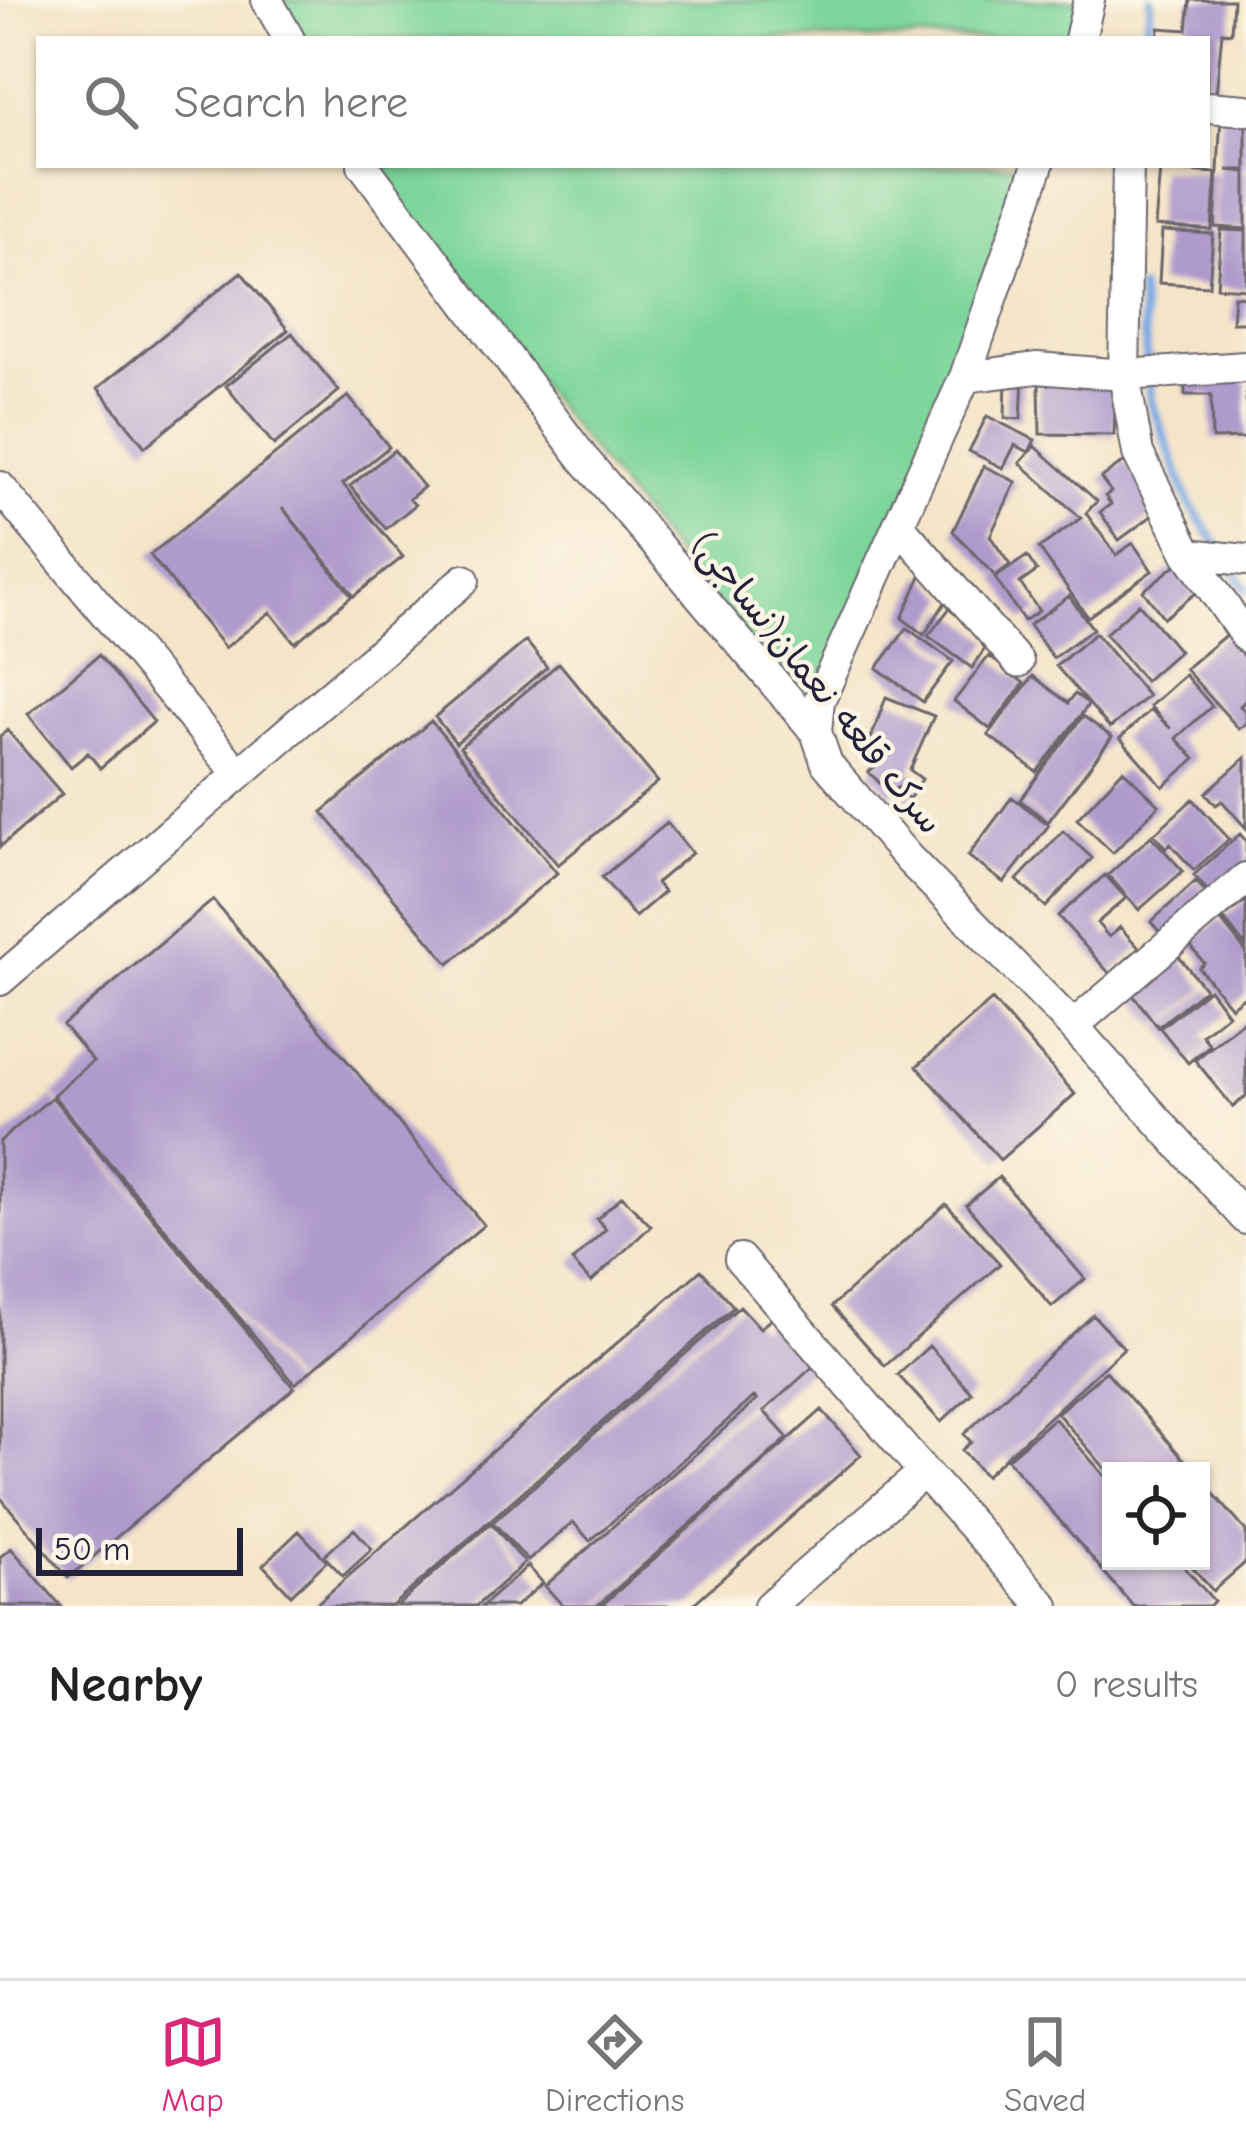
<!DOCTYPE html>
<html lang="en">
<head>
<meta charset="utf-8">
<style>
	body { margin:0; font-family:"Comic Neue","Playpen Sans Arabic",sans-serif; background:#f6f6f6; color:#222 }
	.controls { position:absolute; right:36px; bottom:36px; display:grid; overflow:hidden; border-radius:0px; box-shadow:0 3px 9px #0004 }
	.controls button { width:108px; height:108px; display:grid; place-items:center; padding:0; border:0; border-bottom:3px solid #e0e0e0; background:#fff; color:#222; font:60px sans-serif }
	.scale { position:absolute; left:36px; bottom:30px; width:207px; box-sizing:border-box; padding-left:12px; border:6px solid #22223b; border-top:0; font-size:33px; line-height:42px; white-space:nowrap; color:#22223b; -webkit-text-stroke:9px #fcf5e5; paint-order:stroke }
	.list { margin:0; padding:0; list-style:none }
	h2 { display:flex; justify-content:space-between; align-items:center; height:156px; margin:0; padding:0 48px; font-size:51px }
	h2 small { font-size:39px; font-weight:400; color:#767676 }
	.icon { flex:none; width:66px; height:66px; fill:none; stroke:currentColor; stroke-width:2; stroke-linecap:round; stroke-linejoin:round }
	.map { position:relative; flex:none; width:1246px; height:1606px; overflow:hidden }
	.search { position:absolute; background:#fff; box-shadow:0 3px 9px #0004; left:36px; right:36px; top:36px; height:132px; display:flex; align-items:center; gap:30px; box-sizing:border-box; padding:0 42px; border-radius:0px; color:#767676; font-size:45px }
	.sheet { height:372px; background:#fff }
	nav { display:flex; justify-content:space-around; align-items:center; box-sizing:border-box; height:168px; border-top:3px solid #e0e0e0; background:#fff; font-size:33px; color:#767676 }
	nav a { display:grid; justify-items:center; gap:6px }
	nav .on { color:#db2777 }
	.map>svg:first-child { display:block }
	.green { fill:#7cd59a; stroke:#4f7c6a; stroke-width:3 }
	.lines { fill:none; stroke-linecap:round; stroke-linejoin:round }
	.stream { stroke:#79a8e3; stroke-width:9 }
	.building { fill:#af9acc }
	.minor-casing { stroke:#6c666c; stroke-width:34 }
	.minor { stroke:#fff; stroke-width:30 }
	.labels { text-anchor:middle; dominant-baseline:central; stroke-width:9; stroke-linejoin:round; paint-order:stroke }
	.street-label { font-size:36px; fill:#22223b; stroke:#fcf5e5 }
</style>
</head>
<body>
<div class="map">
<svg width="1246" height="1606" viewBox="0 0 1246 1606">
	<rect width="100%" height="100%" fill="#fcf5e5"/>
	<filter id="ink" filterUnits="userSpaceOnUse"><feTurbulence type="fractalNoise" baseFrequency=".00833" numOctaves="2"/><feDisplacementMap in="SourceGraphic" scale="24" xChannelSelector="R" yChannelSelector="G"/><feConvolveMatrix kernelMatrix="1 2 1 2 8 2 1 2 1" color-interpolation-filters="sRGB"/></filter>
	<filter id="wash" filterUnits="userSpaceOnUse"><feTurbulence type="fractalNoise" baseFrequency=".004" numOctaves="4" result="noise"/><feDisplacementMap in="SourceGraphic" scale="48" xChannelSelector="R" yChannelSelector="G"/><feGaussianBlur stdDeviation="2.7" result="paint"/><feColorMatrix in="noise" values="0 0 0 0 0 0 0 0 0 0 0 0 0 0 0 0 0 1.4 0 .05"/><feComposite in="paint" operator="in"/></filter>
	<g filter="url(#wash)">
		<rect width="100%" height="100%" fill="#f4e4c8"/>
		<path class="green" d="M 267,0 L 1089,0 L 1080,39 L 289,39 Z
			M 363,165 L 1038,165 L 816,732 Z"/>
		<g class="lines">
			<path class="stream" d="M 1146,39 L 1151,0
				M 1140,289 L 1151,401 L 1189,503 L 1220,550
				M 1229,564 L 1246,589"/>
		</g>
		<g id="blocks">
			<path class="building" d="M 1190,0 L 1233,0 L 1231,33 L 1222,32 L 1216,94 L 1207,93 L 1207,39 L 1158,39 L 1159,28 L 1187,30 Z
				M 1221,114 L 1246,115 L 1246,170 L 1227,170 L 1246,172 L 1246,229 L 1215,227 Z
				M 1160,169 L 1216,173 L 1212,230 L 1155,226 Z
				M 1221,230 L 1246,231 L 1246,289 L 1217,287 Z
				M 1162,231 L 1213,234 L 1209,286 L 1159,283 Z
				M 241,272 L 288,330 L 145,447 L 98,388 Z
				M 1234,296 L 1246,297 L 1246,322 L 1232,322 Z
				M 292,333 L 339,391 L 274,445 L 226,386 Z
				M 1185,373 L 1246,380 L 1246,438 L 1212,439 L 1211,395 L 1185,395 Z
				M 1006,377 L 1023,377 L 1021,419 L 1005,418 Z
				M 1116,382 L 1114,435 L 1040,434 L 1039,384 Z
				M 348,396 L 389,447 L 343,484 L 403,557 L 354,596 L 282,507 L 352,596 L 295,643 L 270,612 L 225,648 L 150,555 Z
				M 987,416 L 1035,440 L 1029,452 L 1015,445 L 1003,468 L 969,451 Z
				M 1035,446 L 1097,501 L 1086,513 L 1116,555 L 1133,543 L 1152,571 L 1088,617 L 1039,548 L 1081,518 L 1020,463 Z
				M 394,450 L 424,487 L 409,499 L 415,505 L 386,529 L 350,486 Z
				M 1125,461 L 1160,510 L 1119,540 L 1100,512 L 1111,504 L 1105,496 L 1111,492 L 1101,478 Z
				M 984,466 L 1016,482 L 990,536 L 1010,565 L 995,576 L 953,531 Z
				M 1027,556 L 1037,571 L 1020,583 L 1039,611 L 1024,621 L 995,578 Z
				M 1183,559 L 1205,586 L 1164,618 L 1143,591 Z
				M 922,574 L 948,598 L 924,635 L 902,618 Z
				M 1069,596 L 1093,629 L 1053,658 L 1029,625 Z
				M 1139,604 L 1179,651 L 1145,681 L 1105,634 Z
				M 949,609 L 990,641 L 972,668 L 928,636 Z
				M 907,628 L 953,661 L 923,702 L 877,668 Z
				M 1095,633 L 1148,696 L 1110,728 L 1056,666 Z
				M 1228,633 L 1246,660 L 1246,700 L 1240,706 L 1246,712 L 1246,723 L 1239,729 L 1185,669 Z
				M 526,641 L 547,667 L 456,743 L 435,717 Z
				M 99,655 L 154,722 L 100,768 L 88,753 L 71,767 L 28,714 Z
				M 989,656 L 1024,683 L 990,729 L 954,701 Z
				M 559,663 L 658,782 L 558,865 L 460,747 Z
				M 1185,675 L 1212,706 L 1176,738 L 1195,759 L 1163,787 L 1120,738 L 1151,710 L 1171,729 L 1150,706 Z
				M 1033,676 L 1068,703 L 1075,694 L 1089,704 L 1037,772 L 988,735 Z
				M 886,697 L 934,716 L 910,770 L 922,779 L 909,799 L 897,787 L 891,795 L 869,772 L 879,763 L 869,744 Z
				M 1083,716 L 1112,737 L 1048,822 L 1020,800 Z
				M 431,721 L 557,873 L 449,964 L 322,812 Z
				M 7,730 L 62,794 L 0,847 L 0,736 Z
				M 1246,757 L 1246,828 L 1222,801 L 1216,805 L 1206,793 Z
				M 1123,770 L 1159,805 L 1113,853 L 1077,819 Z
				M 1012,797 L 1049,825 L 1004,883 L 968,856 Z
				M 1193,799 L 1229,839 L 1194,870 L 1170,844 L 1166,848 L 1154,834 Z
				M 667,823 L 692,853 L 656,883 L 664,892 L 635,917 L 602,877 Z
				M 1063,831 L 1092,858 L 1046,907 L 1017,880 Z
				M 1240,834 L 1246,841 L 1246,868 L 1213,897 L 1194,875 Z
				M 1151,836 L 1183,871 L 1139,910 L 1108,875 Z
				M 1105,875 L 1126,898 L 1097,923 L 1109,937 L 1120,927 L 1139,948 L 1110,974 L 1058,916 Z
				M 1196,881 L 1211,898 L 1166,939 L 1151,922 Z
				M 213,900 L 484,1225 L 295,1384 L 53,1095 L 93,1061 L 63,1025 Z
				M 1246,900 L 1246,947 L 1223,918 Z
				M 1220,919 L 1246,952 L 1246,995 L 1231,1007 L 1199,968 L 1204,963 L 1189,944 Z
				M 1176,953 L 1205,989 L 1158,1027 L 1129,990 Z
				M 1209,989 L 1228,1014 L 1202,1035 L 1210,1045 L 1188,1063 L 1160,1028 Z
				M 992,1000 L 1075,1094 L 1000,1160 L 917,1066 Z
				M 1246,1019 L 1246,1096 L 1233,1107 L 1195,1060 Z
				M 52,1097 L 294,1388 L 68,1578 L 0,1497 L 0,1141 Z
				M 999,1177 L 1085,1279 L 1052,1307 L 966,1205 Z
				M 622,1196 L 651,1226 L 591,1282 L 572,1261 L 606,1229 L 597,1219 Z
				M 946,1204 L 1000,1264 L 885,1366 L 832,1306 Z
				M 701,1270 L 734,1307 L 392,1606 L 314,1606 Z
				M 740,1306 L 760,1328 L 774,1317 L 817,1363 L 764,1411 L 788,1438 L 597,1606 L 563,1606 L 545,1586 L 757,1400 L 754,1397 L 590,1541 L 573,1522 L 528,1561 L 493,1522 Z
				M 1093,1315 L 1124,1348 L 985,1476 L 962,1450 L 971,1442 L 964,1434 Z
				M 929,1346 L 972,1393 L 941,1422 L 898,1375 Z
				M 1106,1371 L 1194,1471 L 1111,1471 L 1111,1475 L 1057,1413 Z
				M 822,1410 L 861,1455 L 691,1606 L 601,1606 Z
				M 1054,1418 L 1111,1483 L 1111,1561 L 1179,1561 L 1214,1601 L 1209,1606 L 1133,1606 L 1007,1459 Z
				M 1201,1479 L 1246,1531 L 1246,1562 L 1213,1591 L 1187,1561 L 1201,1561 Z
				M 491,1523 L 525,1563 L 476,1606 L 397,1606 Z
				M 354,1529 L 372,1549 L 343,1576 L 324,1556 Z
				M 299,1531 L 327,1561 L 291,1595 L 263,1565 Z
				M 11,1548 L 61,1606 L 0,1606 L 0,1557 Z
				M 528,1566 L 543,1583 L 516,1606 L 482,1606 Z"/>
		</g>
	</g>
	<g filter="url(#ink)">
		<use href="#blocks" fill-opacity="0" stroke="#6c666c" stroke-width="3"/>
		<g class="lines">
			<g class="minor-casing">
				<path id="minor" d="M 267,0 L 289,39
					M 1080,39 L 1089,0
					M 1207,107 L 1246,110
					M 363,165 L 582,457 L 816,732 L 827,764 L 909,859 L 1073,1026 L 1246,1219
					M 1128,165 L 1124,375 L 1138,453 L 1188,554 L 1246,637
					M 965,377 L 1037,368 L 1124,375 L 1246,367
					M 0,487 L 238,773
					M 900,527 L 1018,662
					M 1188,554 L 1246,560
					M 816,732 L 819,701 L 965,377 L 1038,165
					M 0,980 L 464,580
					M 1073,1026 L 1246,878
					M 740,1259 L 924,1472
					M 769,1606 L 924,1472 L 1044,1606"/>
			</g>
			<use href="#minor" class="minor"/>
		</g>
	</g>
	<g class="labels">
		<g class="street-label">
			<text transform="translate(817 683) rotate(51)">سرک قلعه نعمان(نساجی)</text>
		</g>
	</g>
</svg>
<div class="controls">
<button><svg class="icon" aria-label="locate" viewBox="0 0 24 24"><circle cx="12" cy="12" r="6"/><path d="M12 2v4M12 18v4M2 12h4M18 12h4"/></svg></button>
</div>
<div class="scale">50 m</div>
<div class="search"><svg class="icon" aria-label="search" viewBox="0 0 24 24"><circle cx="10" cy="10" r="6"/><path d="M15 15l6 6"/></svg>Search here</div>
</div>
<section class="sheet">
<h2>Nearby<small>0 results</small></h2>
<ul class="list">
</ul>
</section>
<nav>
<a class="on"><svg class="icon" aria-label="map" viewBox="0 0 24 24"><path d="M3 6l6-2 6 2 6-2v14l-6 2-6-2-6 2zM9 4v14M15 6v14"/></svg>Map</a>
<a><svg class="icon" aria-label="directions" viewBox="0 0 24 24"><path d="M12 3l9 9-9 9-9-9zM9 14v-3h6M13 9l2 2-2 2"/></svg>Directions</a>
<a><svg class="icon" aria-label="saved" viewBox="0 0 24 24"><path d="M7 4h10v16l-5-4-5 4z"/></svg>Saved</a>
</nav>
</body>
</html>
